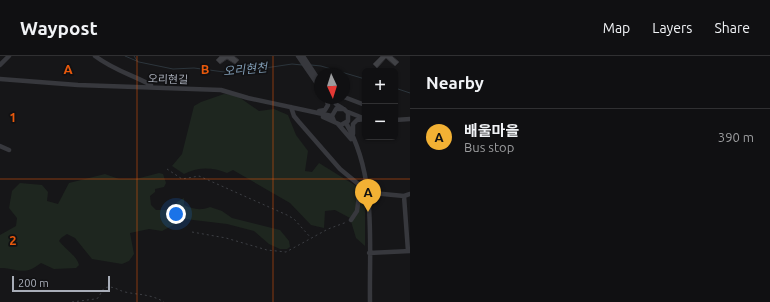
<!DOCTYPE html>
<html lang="en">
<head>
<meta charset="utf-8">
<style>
	body { margin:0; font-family:Ubuntu,"Noto Sans KR",sans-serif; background:#1e1e20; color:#f1f3f6 }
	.controls { position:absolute; right:12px; top:12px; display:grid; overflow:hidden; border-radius:6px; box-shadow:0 1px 3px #0004 }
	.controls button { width:36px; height:36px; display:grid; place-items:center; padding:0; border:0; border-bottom:1px solid #303032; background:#101012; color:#f1f3f6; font:20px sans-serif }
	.compass { position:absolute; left:314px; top:12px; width:36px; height:36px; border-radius:50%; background:#101012; box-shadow:0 1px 3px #0004; rotate:176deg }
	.scale { position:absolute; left:12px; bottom:10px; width:98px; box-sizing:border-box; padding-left:4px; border:2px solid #a8adb8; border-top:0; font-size:11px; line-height:14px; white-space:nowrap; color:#a8adb8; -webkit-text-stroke:3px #111113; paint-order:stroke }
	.you { position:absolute; left:176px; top:158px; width:14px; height:14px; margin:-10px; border:3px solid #fff; border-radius:50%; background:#1a73e8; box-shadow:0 0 0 6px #1a73e833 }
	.badge { display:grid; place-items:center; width:26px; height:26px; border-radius:50%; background:#f2b134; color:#111; font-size:13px; font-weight:700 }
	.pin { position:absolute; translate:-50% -33px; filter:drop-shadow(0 1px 2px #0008) }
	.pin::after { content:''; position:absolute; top:21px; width:14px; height:12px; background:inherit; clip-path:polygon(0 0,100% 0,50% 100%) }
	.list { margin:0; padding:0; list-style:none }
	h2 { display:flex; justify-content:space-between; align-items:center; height:52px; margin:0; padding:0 16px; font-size:17px }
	h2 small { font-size:13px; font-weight:400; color:#9c9d9f }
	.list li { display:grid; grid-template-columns:26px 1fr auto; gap:12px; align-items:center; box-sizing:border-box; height:56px; padding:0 16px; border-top:1px solid #303032 }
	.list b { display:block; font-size:15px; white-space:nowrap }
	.list p { margin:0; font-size:13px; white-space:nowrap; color:#9c9d9f }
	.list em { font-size:13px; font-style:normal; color:#9c9d9f }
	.map { position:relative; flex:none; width:410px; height:246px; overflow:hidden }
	header { display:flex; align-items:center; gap:24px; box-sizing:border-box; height:56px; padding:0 20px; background:#101012; border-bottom:1px solid #303032 }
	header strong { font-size:19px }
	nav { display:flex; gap:22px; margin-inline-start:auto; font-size:14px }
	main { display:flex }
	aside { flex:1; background:#101012 }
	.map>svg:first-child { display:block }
	.green { fill:#1e261f }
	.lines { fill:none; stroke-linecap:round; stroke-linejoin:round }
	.stream { stroke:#2c353c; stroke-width:1 }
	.building { fill:#404145; stroke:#303034 }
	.path { stroke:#3d3f44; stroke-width:1; stroke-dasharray:2 3; stroke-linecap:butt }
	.minor { stroke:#37383d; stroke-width:4.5 }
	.grid { fill:none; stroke:#e8590c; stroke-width:1; stroke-opacity:0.55 }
	.labels { text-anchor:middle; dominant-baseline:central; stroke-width:3.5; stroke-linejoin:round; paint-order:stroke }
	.street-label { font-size:11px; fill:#a8adb8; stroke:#111113 }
	.water-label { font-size:12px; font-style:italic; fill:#7f9bb3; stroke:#111113 }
	.grid-label { font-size:13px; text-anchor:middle; font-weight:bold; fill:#e8590c; stroke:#111113; stroke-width:3.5; stroke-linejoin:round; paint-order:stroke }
</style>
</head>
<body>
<header>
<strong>Waypost</strong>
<nav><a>Map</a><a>Layers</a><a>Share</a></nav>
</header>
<main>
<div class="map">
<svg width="410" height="246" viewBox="0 0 410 246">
	<rect width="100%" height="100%" fill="#161618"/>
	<path class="green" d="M 224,38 L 236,39 L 259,55 L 274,53 L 288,59 L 296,79 L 308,95 L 305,115 L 312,116 L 319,107 L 361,133 L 365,140 L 365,190 L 356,182 L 350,162 L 335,154 L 325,155 L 324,172 L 311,169 L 290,147 L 233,114 L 227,117 C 211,111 199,111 184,118 L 172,110 L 182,98 L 194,50 L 201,46 Z
		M 159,117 L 163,118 L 166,127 L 164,131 L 155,133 L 155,136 L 150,140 L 151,149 L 156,154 L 173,154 L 177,146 L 184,142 L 184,149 C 193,153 200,155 210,151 L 222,155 L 232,162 L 280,174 L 289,185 L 290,191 L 287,193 L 280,193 L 269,188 L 254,175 L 227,168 L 185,163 L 162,175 L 149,173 L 130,177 L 134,198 L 129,205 L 122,208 L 92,203 L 75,182 L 67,178 L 61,182 L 59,185 C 65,193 77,200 79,209 L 76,212 L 54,213 L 41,207 C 23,221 19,212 0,212 L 0,179 L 16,170 L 17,162 L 9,152 L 12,135 L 20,127 L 42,129 L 48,136 L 47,145 L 58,148 L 69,127 L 105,118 L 119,123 L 136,123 Z"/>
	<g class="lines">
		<path class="stream" d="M 125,0 L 139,6 L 173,13 L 194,12 L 232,17 L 292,8 L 302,9
			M 134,0 L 138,6
			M 311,9 L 321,10 L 365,23
			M 395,32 L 410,37"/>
	</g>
	<path class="building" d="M 220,0 L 234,0 L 239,4 L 235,8 L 227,3 L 220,8 L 216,4 Z
		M 381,0 L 392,0 L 399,6 L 395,10 L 386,2 L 377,12 L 373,8 Z"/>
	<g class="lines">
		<path class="path" d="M 167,113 L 182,123 L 199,120 L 287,159 L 294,163 L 311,182
			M 192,176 L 226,182 L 267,194 L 286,196 L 328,173 L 347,166
			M 72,246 L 95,243 L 98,242 L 104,232 C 113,229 117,234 125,236 C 139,239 151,238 164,246"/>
		<path class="minor" d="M 95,0 C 115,15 131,18 151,29 L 151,31
			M 298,0 L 320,32
			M 303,0 L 320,26
			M 0,9 L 9,0
			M 0,23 L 78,29 L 221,34 L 248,42 L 332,60
			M 344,41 L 365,49
			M 331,42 L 337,49 L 342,52
			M 291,51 L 294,60 L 299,66 L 340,113 L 368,136
			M 319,55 L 325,54 L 328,49 L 326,42
			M 348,56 L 363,62
			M 323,61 L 341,69 L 348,65 L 348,57 L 344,53 L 336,53 L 332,60 L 334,65
			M 395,64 L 410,63
			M 346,67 C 377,120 369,187 370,246
			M 338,68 L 351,83
			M 353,78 L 353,68 L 357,64 L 365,63
			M 0,90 L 9,94
			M 404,140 L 408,195
			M 351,164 L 357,155 L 359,140 L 362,136 L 404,140 L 410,138
			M 369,197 L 410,195"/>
	</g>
	<path class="grid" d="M 137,0 L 137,246M 273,0 L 273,246M 0,123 L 410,123"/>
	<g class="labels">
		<g class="street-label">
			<text transform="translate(168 23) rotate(2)">오리현길</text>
		</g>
		<g class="water-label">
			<text transform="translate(245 13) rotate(-5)">오리현천</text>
		</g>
	</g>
	<g class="grid-label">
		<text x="68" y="18">A</text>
		<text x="205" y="18">B</text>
		<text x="13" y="66">1</text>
		<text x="13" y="189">2</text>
	</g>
</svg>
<div class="controls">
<button>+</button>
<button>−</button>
</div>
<svg class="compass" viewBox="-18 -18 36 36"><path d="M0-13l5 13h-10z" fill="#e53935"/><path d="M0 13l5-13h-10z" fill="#9c9d9f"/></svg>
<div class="scale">200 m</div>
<div class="you"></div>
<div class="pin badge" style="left:368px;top:156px">A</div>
</div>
<aside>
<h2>Nearby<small></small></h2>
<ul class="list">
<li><span class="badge">A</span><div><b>배울마을</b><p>Bus stop</p></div><em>390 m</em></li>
</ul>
</aside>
</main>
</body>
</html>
